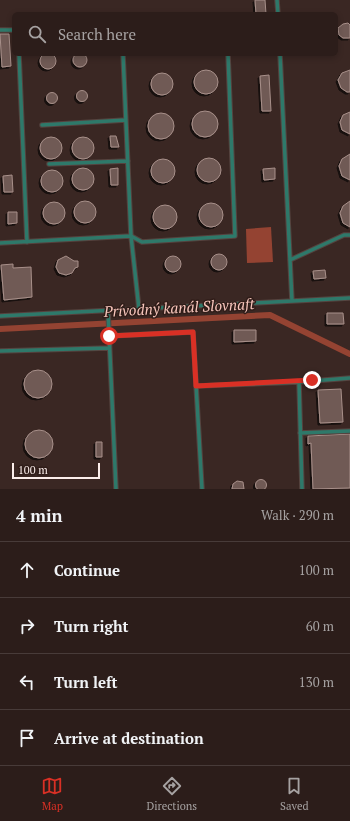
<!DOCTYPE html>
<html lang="en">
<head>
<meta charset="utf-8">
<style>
	body { margin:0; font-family:"PT Serif",serif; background:#342623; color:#f1f3f6 }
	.scale { position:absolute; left:12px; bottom:10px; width:88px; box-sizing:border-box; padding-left:4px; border:2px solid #fbeeeb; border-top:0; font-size:11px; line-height:14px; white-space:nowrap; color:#fbeeeb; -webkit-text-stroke:3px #301d19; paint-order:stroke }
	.stop { position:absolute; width:12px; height:12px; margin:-9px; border:3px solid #d93025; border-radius:50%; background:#fff }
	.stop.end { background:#d93025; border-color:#fff; box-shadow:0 1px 4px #0008 }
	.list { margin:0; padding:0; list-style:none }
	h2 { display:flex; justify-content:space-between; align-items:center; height:52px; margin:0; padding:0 16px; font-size:17px }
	h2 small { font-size:13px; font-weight:400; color:#a6a2a2 }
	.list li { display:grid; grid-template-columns:26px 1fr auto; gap:12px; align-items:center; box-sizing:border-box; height:56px; padding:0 16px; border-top:1px solid #483b39 }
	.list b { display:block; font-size:15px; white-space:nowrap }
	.list em { font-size:13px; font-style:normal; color:#a6a2a2 }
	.icon { flex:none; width:22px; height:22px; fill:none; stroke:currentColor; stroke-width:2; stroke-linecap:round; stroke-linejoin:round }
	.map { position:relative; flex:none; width:350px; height:489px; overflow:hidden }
	.search { position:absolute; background:#2c1d1a; box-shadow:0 2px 6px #0003; left:12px; right:12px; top:12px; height:44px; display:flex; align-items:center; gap:10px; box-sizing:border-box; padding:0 14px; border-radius:6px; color:#a6a2a2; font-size:15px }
	.sheet { height:276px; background:#2c1d1a }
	nav { display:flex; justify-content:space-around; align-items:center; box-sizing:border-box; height:56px; border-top:1px solid #483b39; background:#2c1d1a; font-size:11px; color:#a6a2a2 }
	nav a { display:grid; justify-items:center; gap:2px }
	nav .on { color:#d93025 }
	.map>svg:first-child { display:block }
	.water { fill:#944332 }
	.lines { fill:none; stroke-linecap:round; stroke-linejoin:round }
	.canal { stroke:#944332; stroke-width:6 }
	.building { fill:#705a55; stroke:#a8908a; filter:url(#shadow) }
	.service-casing { stroke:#55433f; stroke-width:5.5 }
	.service { stroke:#2e796a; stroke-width:3.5 }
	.route { stroke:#d93025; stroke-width:5 }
	.labels { text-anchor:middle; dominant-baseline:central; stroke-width:3; stroke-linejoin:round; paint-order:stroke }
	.water-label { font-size:15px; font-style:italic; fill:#f7c6bc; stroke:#301d19 }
</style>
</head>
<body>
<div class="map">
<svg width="350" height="489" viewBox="0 0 350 489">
	<defs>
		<filter id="shadow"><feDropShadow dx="-2" dy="2" stdDeviation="0" flood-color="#0009"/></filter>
	</defs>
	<rect width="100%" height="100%" fill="#3a2723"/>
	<path class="water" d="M 271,227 L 273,262 L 247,263 L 246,229 Z"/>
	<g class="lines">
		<path class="canal" d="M 0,329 L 270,315 L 350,354"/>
	</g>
	<path class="building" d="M 255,0 L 265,0 L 266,14 L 256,14 Z
		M 348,23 L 350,25 L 350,38 L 343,38 L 339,35 L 338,28 L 343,24 Z
		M 0,34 L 9,34 L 11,66 L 2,67 Z
		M73 60a7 7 0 1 1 14 0a7 7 0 1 1-14 0Z
		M40 61a8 8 0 1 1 16 0a8 8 0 1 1-16 0Z
		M 350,70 L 350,92 L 347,92 L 341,88 L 338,80 L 342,73 Z
		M194 82a12 12 0 1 1 24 0a12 12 0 1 1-24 0Z
		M151 84a11 11 0 1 1 22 0a11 11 0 1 1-22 0Z
		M 269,75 L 271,111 L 262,111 L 260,76 Z
		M76.5 96a5.5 5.5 0 1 1 11 0a5.5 5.5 0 1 1-11 0Z
		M46.5 98a5.5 5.5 0 1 1 11 0a5.5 5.5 0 1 1-11 0Z
		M192 124a13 13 0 1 1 26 0a13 13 0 1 1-26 0Z
		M 350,112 L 350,134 L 342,130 L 340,122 L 343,115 Z
		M148 126a13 13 0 1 1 26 0a13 13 0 1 1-26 0Z
		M 110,136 L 116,136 L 119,147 L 111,147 Z
		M72 148a11 11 0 1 1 22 0a11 11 0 1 1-22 0Z
		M40 148a11 11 0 1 1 22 0a11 11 0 1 1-22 0Z
		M 350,154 L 350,180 L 342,176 L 339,166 L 342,159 Z
		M197 170a12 12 0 1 1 24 0a12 12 0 1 1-24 0Z
		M151 171a12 12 0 1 1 24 0a12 12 0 1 1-24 0Z
		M 118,168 L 118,185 L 111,185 L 110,169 Z
		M 275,168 L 275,179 L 264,180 L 263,169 Z
		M72 179a11 11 0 1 1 22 0a11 11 0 1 1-22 0Z
		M41 181a11 11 0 1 1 22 0a11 11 0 1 1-22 0Z
		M 12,175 L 13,192 L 4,192 L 3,176 Z
		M 350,201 L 350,227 L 343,223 L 340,213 L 343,206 Z
		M74 212a11 11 0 1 1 22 0a11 11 0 1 1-22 0Z
		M43 213a11 11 0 1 1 22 0a11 11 0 1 1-22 0Z
		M199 215a12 12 0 1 1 24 0a12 12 0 1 1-24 0Z
		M153 217a12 12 0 1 1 24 0a12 12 0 1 1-24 0Z
		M 8,212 L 17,212 L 17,223 L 8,224 Z
		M211 262a8 8 0 1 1 16 0a8 8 0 1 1-16 0Z
		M 66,256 L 74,261 L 78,261 L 78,267 L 75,268 L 72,273 L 66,275 L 59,273 L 56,267 L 58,260 Z
		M165 264a8 8 0 1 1 16 0a8 8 0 1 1-16 0Z
		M 13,264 L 13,268 L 31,267 L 32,297 L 4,300 L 1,265 Z
		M 325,270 L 326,278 L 314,279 L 313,271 Z
		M 327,313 L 343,313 L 344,324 L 327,324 Z
		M 234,330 L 256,330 L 256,341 L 234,342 Z
		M24 384a14 14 0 1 1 28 0a14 14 0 1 1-28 0Z
		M 341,389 L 343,422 L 320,423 L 318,390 Z
		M25 444a14 14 0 1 1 28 0a14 14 0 1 1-28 0Z
		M 350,434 L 350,488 L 313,489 L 311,443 L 308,444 L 308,436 Z
		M 96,442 L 102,442 L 102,457 L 96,457 Z
		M255.5 485a5.5 5.5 0 1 1 11 0a5.5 5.5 0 1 1-11 0Z
		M 237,481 L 243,482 L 244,489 L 232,489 L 233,484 Z"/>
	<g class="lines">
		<g class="service-casing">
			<path id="service" d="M 277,0 L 278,14
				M 0,30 L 14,30
				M 19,54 L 27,242
				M 123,54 L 131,236 L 139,309
				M 280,54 L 292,301
				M 42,125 L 126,120
				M 49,164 L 128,161
				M 0,243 L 131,236 L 142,242 L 235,236 L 228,54
				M 290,260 L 344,235 L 350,235
				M 108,311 L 116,489
				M 0,316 L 350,298
				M 109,336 L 193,332 L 202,489
				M 0,351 L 109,348
				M 196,386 L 299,382
				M 300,433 L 350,431
				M 302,489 L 299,382 L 350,378"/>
		</g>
		<use href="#service" class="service"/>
	</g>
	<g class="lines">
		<path class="route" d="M 109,336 L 193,332 L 196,386 L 312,380"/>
	</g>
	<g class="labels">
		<g class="water-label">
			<text transform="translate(179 307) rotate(-3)">Prívodný kanál Slovnaft</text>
		</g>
	</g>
</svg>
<div class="scale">100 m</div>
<div class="stop" style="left:109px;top:336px"></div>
<div class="stop end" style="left:312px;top:380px"></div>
<div class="search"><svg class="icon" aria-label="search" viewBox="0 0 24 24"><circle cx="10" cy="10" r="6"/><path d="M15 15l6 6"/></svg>Search here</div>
</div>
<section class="sheet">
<h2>4 min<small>Walk · 290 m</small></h2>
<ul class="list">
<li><svg class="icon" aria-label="ahead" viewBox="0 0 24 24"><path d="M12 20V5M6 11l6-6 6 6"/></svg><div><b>Continue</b></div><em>100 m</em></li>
<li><svg class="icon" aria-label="right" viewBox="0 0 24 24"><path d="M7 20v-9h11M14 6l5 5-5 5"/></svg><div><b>Turn right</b></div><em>60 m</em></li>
<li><svg class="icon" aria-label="left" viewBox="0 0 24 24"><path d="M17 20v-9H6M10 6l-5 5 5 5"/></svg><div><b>Turn left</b></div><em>130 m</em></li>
<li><svg class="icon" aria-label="arrive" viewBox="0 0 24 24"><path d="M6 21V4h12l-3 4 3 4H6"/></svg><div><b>Arrive at destination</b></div></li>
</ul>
</section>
<nav>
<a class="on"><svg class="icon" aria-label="map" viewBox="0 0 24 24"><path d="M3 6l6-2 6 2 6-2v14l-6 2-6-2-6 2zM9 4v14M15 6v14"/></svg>Map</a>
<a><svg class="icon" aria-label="directions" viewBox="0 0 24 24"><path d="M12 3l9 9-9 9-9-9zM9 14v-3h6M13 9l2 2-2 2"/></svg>Directions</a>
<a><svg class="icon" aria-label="saved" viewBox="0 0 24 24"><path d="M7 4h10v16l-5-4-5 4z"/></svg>Saved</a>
</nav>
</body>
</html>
